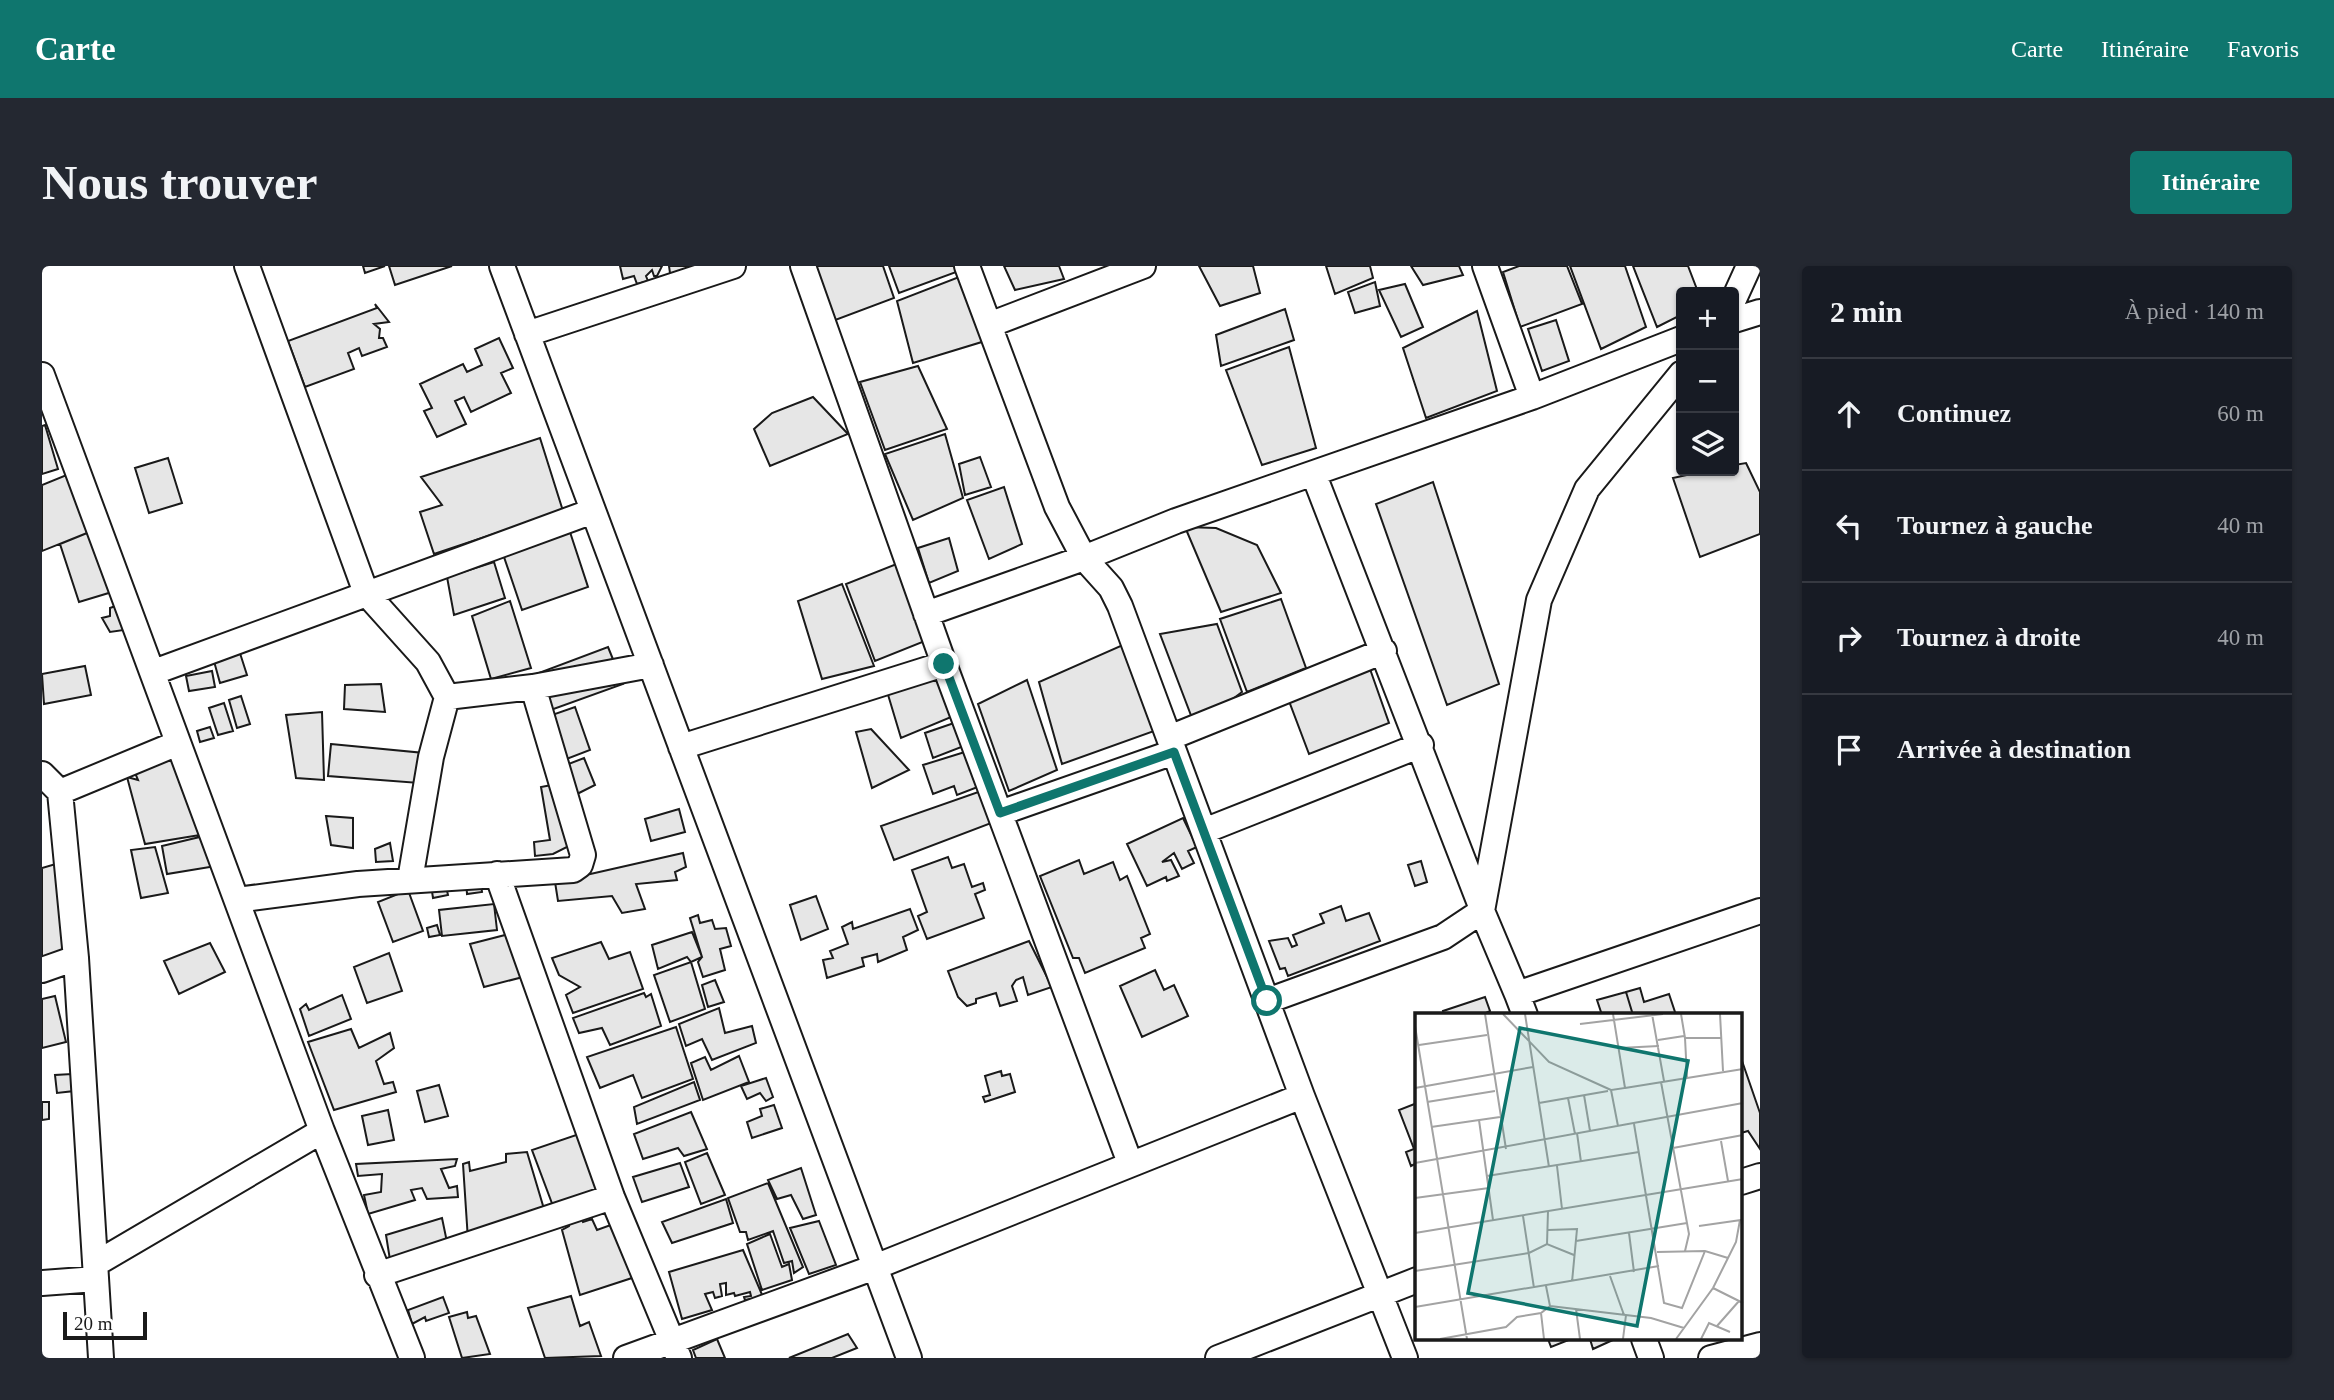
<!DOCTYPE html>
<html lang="fr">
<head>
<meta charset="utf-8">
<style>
	body { margin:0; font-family:"Times New Roman",serif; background:#242831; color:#f1f3f6 }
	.controls { position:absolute; right:21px; top:21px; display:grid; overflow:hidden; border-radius:7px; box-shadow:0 2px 5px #0004 }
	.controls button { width:63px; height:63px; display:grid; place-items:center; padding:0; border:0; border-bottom:2px solid #363941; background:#171b24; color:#f1f3f6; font:35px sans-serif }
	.scale { position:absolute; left:21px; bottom:18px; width:84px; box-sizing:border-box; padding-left:7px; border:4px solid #1a1a1a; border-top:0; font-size:19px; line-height:24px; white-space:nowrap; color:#1a1a1a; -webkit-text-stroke:5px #fff; paint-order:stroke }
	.stop { position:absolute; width:21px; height:21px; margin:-16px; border:5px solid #0f766e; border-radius:50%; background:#fff }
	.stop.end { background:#0f766e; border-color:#fff; box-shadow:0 2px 7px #0008 }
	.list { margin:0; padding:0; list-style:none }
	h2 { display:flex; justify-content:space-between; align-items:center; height:91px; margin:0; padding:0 28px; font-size:30px }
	h2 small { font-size:23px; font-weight:400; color:#9ea1a6 }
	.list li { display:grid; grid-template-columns:46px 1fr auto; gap:21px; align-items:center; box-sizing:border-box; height:112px; padding:0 28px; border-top:2px solid #363941 }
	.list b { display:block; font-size:26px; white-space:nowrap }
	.list em { font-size:23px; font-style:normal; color:#9ea1a6 }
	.icon { flex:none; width:38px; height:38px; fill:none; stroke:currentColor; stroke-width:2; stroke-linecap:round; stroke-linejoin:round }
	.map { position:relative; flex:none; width:1718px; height:1092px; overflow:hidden; border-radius:7px }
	header { display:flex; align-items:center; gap:42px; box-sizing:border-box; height:98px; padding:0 35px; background:#0f766e; color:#fff }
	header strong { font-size:33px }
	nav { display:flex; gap:38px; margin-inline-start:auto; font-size:24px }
	.intro { display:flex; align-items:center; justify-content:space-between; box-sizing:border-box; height:168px; padding:0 42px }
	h1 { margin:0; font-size:49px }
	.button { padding:18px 32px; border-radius:7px; background:#0f766e; color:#fff; font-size:24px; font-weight:700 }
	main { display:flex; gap:42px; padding:0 42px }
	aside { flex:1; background:#171b24; border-radius:7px; box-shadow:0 2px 5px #0004 }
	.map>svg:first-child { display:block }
	.building { fill:#e6e6e6; stroke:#1a1a1a; stroke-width:2 }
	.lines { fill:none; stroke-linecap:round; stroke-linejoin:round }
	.minor-casing { stroke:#1a1a1a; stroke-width:28 }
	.minor { stroke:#fff; stroke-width:24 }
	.route { stroke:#0f766e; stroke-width:9 }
	.inset-road { fill:none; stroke:#a3a3a3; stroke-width:2 }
	.view { fill:#0f766e; fill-opacity:0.15; stroke:#0f766e; stroke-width:3.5 }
	.inset-edge { fill:none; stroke:#1a1a1a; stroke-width:3.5 }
</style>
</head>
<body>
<header>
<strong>Carte</strong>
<nav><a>Carte</a><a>Itinéraire</a><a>Favoris</a></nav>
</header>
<div class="intro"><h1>Nous trouver</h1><a class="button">Itinéraire</a></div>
<main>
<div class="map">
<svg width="1718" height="1092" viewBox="0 0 1718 1092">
	<rect width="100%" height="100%" fill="#fff"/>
	<path class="building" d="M 321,0 L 343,0 L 323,7 Z
		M 347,0 L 410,0 L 353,19 Z
		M 578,0 L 620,0 L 615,10 L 612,10 L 610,4 L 604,10 L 606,15 L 595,18 L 592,10 L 581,13 Z
		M 627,0 L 649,0 L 643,8 L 628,7 Z
		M 768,0 L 841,0 L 852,32 L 788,56 Z
		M 847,0 L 915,0 L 917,5 L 857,27 Z
		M 962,0 L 1017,0 L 1022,13 L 973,24 Z
		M 1157,0 L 1211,0 L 1218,27 L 1178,40 Z
		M 1284,0 L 1328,0 L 1331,12 L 1293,28 Z
		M 1369,0 L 1417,0 L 1421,9 L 1381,19 Z
		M 1477,0 L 1525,0 L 1540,38 L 1478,61 L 1461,6 Z
		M 1528,0 L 1583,0 L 1604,61 L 1559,83 Z
		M 1591,0 L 1646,0 L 1656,26 L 1639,26 L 1639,49 L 1615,61 Z
		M 917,11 L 943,75 L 871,97 L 855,35 Z
		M 1333,16 L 1338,40 L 1313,47 L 1306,26 Z
		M 1363,18 L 1381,61 L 1359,71 L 1337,24 Z
		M 333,38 L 347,56 L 332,58 L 338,63 L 337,72 L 341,72 L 345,81 L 320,90 L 317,82 L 306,87 L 312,103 L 263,121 L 246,75 L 335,42 Z
		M 1243,43 L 1252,74 L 1179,100 L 1174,69 Z
		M 1435,45 L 1455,125 L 1384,152 L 1361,82 Z
		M 1514,54 L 1527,95 L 1500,105 L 1486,63 Z
		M 457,72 L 471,102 L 459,107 L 469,127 L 429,146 L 422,131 L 413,135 L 424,158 L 395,171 L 382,145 L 390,142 L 378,118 L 421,98 L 425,106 L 440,99 L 433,83 Z
		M 1247,81 L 1274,182 L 1220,199 L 1184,104 Z
		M 876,100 L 905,163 L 843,184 L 818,116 Z
		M 771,131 L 806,168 L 728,200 L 712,163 L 730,147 Z
		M 3,159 L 16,203 L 0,208 L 0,160 Z
		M 903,168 L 921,232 L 871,254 L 843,188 Z
		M 498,172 L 521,245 L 392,288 L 378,246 L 400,239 L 379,211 Z
		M 938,191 L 949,221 L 923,229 L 917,198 Z
		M 126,192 L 140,237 L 107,247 L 93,202 Z
		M 1704,197 L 1718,226 L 1718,268 L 1658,291 L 1631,212 L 1663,205 L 1692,205 L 1692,199 Z
		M 27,208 L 50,265 L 0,285 L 0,219 Z
		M 1391,216 L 1457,418 L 1405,439 L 1334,238 Z
		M 962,221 L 980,278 L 947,293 L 925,234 Z
		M 1143,261 L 1174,262 L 1215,279 L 1239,327 L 1179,346 Z
		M 527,263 L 546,321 L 480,344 L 461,288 Z
		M 50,265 L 70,326 L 37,336 L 18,278 Z
		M 907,272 L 916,305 L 887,317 L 876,282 Z
		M 452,296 L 463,332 L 412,349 L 405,311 Z
		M 857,297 L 883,375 L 833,395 L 804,318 Z
		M 800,318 L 832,400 L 780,413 L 756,335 Z
		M 1239,333 L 1264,402 L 1205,426 L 1178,353 Z
		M 468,335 L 489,402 L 449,413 L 430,350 Z
		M 76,339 L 82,364 L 68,366 L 60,352 L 68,350 L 68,342 Z
		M 1175,358 L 1200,426 L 1180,441 L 1150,452 L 1118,368 Z
		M 1083,378 L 1115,464 L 1020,498 L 997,416 Z
		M 196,381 L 205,409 L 178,417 L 170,388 Z
		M 566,381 L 581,418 L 506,445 L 494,408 Z
		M 43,400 L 49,429 L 2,438 L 0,408 Z
		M 1328,403 L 1347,457 L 1267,488 L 1247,435 Z
		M 170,405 L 173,421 L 147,425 L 144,410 Z
		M 898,405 L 914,449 L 859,472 L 844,422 Z
		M 985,414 L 1015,504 L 967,525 L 936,438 Z
		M 339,418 L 343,446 L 302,443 L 303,419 Z
		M 199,430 L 208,458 L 195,462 L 187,434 Z
		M 182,437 L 191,465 L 176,469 L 167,442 Z
		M 533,441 L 548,484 L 522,494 L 507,450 Z
		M 280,446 L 282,514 L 254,512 L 244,449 Z
		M 912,457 L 922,480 L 891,492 L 883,467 Z
		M 168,461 L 172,472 L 158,476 L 155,465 Z
		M 829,463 L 867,504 L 830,522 L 814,466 Z
		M 289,478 L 382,487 L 377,517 L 286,510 Z
		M 926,485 L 941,519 L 915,529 L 912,520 L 891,528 L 881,499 Z
		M 128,490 L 158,569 L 103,578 L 85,511 L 96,514 L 91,502 Z
		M 542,492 L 553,519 L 535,528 L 524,499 Z
		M 515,518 L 527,580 L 511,588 L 493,590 L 492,576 L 508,574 L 499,521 Z
		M 942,524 L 952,556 L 852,594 L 839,560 Z
		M 637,543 L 643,566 L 609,575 L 603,553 Z
		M 284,550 L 311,552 L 311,582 L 289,579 Z
		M 1141,552 L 1155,581 L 1146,585 L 1152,597 L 1140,603 L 1132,587 L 1120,596 L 1129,594 L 1137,610 L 1125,615 L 1124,611 L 1105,620 L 1085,578 Z
		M 162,570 L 174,600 L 125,608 L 120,580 Z
		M 348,577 L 351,595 L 334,596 L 333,583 Z
		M 113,581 L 126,627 L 99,632 L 89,584 Z
		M 641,587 L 644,601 L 633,606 L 635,614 L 594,618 L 603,643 L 580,647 L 570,630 L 516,635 L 513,616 Z
		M 906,591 L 910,602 L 922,598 L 930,621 L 941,617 L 943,624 L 933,628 L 942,652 L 885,673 L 876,650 L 885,646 L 870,604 Z
		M 1037,594 L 1042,608 L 1071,596 L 1078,614 L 1085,610 L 1108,668 L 1099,672 L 1103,682 L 1043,707 L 1037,692 L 1031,692 L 998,610 Z
		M 1379,595 L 1385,616 L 1373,620 L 1366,599 Z
		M 17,597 L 28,675 L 16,690 L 0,695 L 0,602 Z
		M 438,612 L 440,626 L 425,628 L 424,614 Z
		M 403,616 L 406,629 L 391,632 L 389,619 Z
		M 366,624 L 381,665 L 351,676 L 336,636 Z
		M 774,630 L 786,663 L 759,674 L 748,639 Z
		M 452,638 L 455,664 L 400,670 L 397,644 Z
		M 1299,640 L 1304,655 L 1327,647 L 1338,675 L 1246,710 L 1243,702 L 1238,703 L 1227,675 L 1246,672 L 1250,681 L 1255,679 L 1251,669 L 1282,657 L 1278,648 Z
		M 868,643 L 876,664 L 861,671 L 865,684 L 836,696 L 835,688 L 820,692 L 822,700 L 785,712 L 781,694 L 791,692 L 788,685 L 806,678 L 800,661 L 810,656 L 811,663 Z
		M 656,649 L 658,657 L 670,654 L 673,663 L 684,662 L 689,680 L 678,683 L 683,704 L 661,711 L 656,696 L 660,691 L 648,652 Z
		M 395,659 L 398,669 L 387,671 L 385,662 Z
		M 650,666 L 660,691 L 649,696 L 645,691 L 616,703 L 610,679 Z
		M 467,668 L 481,711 L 442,721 L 428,678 Z
		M 987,675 L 1010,721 L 986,729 L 981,711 L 974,714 L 970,720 L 975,735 L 958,740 L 954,727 L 934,733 L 934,737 L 925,740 L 916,731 L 906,705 Z
		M 559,676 L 567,693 L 588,686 L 601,723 L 531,747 L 524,729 L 538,721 L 517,709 L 510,692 Z
		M 168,677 L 183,706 L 137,728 L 122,695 Z
		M 347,687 L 360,725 L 325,737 L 312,701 Z
		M 649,696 L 663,743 L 628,756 L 612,709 Z
		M 1113,704 L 1122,724 L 1132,719 L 1146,750 L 1100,771 L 1078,720 Z
		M 673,714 L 682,736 L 666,741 L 660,719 Z
		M 1598,722 L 1602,736 L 1627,728 L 1634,749 L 1591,749 L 1584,726 Z
		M 1584,726 L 1591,749 L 1560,749 L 1555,734 Z
		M 602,727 L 604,731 L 609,728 L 619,760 L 568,779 L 560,762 L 537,767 L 531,752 Z
		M 300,729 L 309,753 L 267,770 L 258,743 L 264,738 L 267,744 Z
		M 13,730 L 24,776 L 0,782 L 0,733 Z
		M 1443,731 L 1448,745 L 1440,749 L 1402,749 L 1401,745 Z
		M 677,742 L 683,767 L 710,760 L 714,777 L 670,794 L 660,773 L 644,780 L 637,758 Z
		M 634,761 L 651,813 L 600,832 L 591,809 L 558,822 L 545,791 Z
		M 309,763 L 317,782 L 348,767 L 352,782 L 334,795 L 342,818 L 351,816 L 354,826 L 292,844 L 266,776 Z
		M 697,790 L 707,816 L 661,834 L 649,797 L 663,791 L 669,804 Z
		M 1699,792 L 1718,847 L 1718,883 L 1706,865 L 1699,867 Z
		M 959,805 L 960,810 L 968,808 L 973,826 L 943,836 L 941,831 L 948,829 L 943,810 Z
		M 30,808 L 32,825 L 15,827 L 13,809 Z
		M 724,812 L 731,831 L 724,835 L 718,827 L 705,833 L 699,820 Z
		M 652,816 L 658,834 L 595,858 L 592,841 Z
		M 397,819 L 406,850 L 383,856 L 375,825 Z
		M 0,836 L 7,836 L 7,853 L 0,854 Z
		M 1375,837 L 1375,897 L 1369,900 L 1364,886 L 1372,883 L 1357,844 Z
		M 732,839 L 740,862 L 710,872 L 705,856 L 720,850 L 718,843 Z
		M 346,844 L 352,874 L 326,879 L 320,850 Z
		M 649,846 L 665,883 L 642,890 L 636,882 L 601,893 L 592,868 Z
		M 543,866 L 562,923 L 511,940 L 490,884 Z
		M 485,886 L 502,943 L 426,974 L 421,898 L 427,896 L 428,905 L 464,896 L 464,888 Z
		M 665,887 L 683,929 L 659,938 L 643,896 Z
		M 415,893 L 413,900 L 399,903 L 407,922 L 415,920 L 416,931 L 385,933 L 380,922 L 369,924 L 373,934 L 326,948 L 322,929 L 339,926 L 340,908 L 316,910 L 314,898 Z
		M 638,897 L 647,921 L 600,936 L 591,911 Z
		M 759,902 L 774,949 L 761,953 L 749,929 L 735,933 L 726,914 Z
		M 726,917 L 761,1001 L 752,1007 L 750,995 L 742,997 L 731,965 L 706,974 L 704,966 L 698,966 L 686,932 Z
		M 684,933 L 691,957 L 630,977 L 620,956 Z
		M 400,952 L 405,976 L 348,994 L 344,969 Z
		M 540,953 L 541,956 L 550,953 L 555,964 L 577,956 L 596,1010 L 538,1029 L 520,964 L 527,960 L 528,956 Z
		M 777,955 L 794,999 L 767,1008 L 748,962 Z
		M 728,968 L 740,1001 L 747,998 L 750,1014 L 720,1024 L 705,978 Z
		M 701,984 L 721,1031 L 703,1034 L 702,1031 L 709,1030 L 708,1026 L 693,1030 L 692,1027 L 684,1029 L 684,1017 L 678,1018 L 680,1030 L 673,1032 L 671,1026 L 663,1028 L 670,1044 L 640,1053 L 627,1006 Z
		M 529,1030 L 538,1060 L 547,1056 L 559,1090 L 503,1092 L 486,1042 Z
		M 401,1031 L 407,1047 L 384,1055 L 383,1051 L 370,1058 L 366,1044 Z
		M 425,1046 L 426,1052 L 434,1050 L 448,1088 L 420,1092 L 407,1051 Z
		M 806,1068 L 815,1082 L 790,1092 L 747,1092 Z
		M 675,1073 L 683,1092 L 654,1092 L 651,1084 Z
		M 1506,1073 L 1529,1073 L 1509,1081 Z
		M 1548,1073 L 1573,1073 L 1551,1083 Z"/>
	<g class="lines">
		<g class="minor-casing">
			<path id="minor" d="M 205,0 L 324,327 L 386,396 L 405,431 L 389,491 L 368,614
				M 460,0 L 867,1092
				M 761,0 L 902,398 L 1088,897
				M 925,0 L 1015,241 L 1042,292 L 1069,322 L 1078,340 L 1260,830 L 1363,1092
				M 1443,0 L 1490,131
				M 1692,33 L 1707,0
				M 1692,54 L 1718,46
				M 947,59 L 1101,0
				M 485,68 L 691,0
				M 0,109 L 280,865 L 370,1092
				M 1272,209 L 1440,643
				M 884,348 L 1042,292 L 1134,255 L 1490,131 L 1639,73
				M 112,406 L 551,245
				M 405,431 L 491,421 L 609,399
				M 1127,472 L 1342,385
				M 639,481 L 902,398
				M 0,508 L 18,526 L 136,477
				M 18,526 L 34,692 L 59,1092
				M 958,547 L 1132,486
				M 1162,565 L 1379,479
				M 455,608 L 570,931 L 637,1092
				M 195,634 L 316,618 L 531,604 L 538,599 L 541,589 L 491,421
				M 1440,645 L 1497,334 L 1545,223 L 1639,108
				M 0,704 L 34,692
				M 1475,728 L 1483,749
				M 1225,735 L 1401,671 L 1440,645 L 1475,728 L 1718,645
				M 1699,916 L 1718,910
				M 55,997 L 280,865
				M 335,1009 L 570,931
				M 0,1017 L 54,1013
				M 1602,1073 L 1609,1092
				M 584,1092 L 833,1001 L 1260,830
				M 1176,1092 L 1375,1014
				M 1669,1092 L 1718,1079"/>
		</g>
		<use href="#minor" class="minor"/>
	</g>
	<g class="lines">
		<path class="route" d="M 902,398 L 958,547 L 1132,486 L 1225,735"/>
	</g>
	<g transform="translate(1373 747)">
		<rect width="327" height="327" fill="#fff"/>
		<path class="inset-road" d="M 70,1 L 91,136M 88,1 L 134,49 L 196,77M 110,1 L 134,154M 198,1 L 210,75 L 196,77 L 203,113M 237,1 L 249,68M 266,1 L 270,25 L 306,25M 305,1 L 308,58M 165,11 L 248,1M 0,13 L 52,326M 270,25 L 272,64M 243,27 L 269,23M 4,32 L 72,22M 204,35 L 244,33M 246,69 L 274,221 L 270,238M 0,75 L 118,54M 210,75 L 328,56M 169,82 L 175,118M 153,85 L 160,121M 12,89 L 80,78M 124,90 L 193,78M 64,107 L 78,207M 219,111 L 249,290 L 267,295 L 290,238M 16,114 L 85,104M 162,120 L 166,149M 306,128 L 313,168M 258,135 L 328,122M 0,150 L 328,90M 142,153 L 147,196M 72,163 L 224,139M 0,185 L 74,175M 108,203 L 119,275M 284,213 L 326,207M 133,217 L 162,216 L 157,269M 0,220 L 328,166M 214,220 L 219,259M 161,228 L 272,210M 132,231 L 133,198M 242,239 L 290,238 L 313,245M 0,258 L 114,240 L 132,231 L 159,242M 195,263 L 209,302M 298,275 L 328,290M 135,293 L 236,305 L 269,315M 0,294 L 244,253M 161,296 L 165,326M 126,300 L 129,326M 302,313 L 324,288M 25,326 L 91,314 L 102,304 L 126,300 L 135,293 L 131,273M 208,326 L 211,302M 261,326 L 298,275 L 321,229 L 325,207M 286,326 L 294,310 L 315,319"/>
		<path class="view" d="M 105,15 L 273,48 L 222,313 L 53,280 Z"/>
		<rect width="327" height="327" class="inset-edge"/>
	</g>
</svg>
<div class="controls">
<button>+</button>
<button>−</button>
<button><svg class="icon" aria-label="layers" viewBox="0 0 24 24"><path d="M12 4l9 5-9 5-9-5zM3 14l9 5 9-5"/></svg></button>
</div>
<div class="scale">20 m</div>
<div class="stop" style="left:1225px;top:735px"></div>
<div class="stop end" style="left:902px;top:398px"></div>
</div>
<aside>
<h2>2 min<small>À pied · 140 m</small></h2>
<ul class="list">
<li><svg class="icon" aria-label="ahead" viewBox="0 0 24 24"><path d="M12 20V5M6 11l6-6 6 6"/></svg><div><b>Continuez</b></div><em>60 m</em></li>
<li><svg class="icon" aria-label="left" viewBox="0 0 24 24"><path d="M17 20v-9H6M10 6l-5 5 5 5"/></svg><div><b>Tournez à gauche</b></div><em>40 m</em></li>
<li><svg class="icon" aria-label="right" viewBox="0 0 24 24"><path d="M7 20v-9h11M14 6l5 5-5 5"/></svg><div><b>Tournez à droite</b></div><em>40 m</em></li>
<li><svg class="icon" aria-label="arrive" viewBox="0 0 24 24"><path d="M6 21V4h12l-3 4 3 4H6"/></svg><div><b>Arrivée à destination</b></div></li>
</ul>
</aside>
</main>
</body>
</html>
